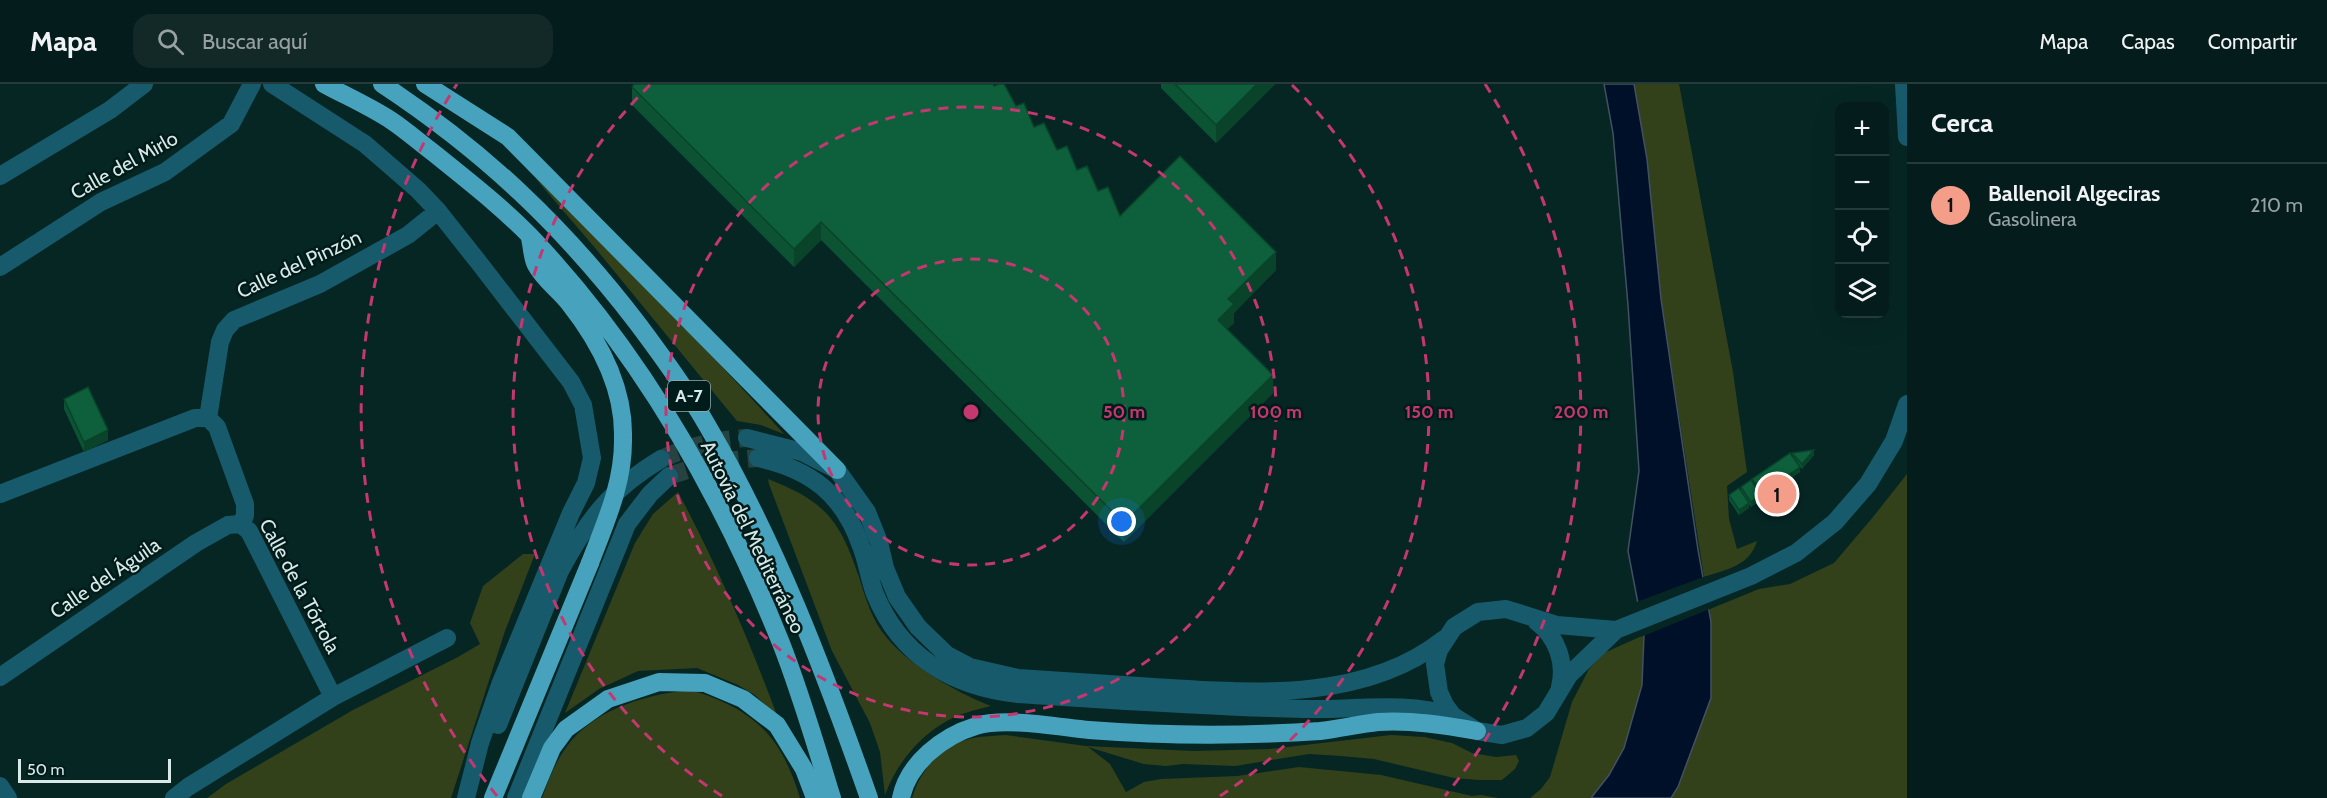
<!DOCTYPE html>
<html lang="es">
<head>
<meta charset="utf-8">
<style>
	body { margin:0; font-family:Cabin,sans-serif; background:#122928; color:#f1f3f6 }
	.controls { position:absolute; right:18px; top:18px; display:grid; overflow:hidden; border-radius:12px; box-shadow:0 6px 24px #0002 }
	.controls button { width:54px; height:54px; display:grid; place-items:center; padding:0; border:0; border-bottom:2px solid #253a3a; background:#041c1b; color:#f1f3f6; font:30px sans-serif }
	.scale { position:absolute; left:18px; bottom:15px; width:153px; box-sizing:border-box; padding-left:6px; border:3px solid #d8e9e8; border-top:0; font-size:16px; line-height:21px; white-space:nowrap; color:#d8e9e8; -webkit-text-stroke:4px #001c1a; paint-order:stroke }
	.you { position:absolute; left:1122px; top:438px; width:21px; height:21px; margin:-15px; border:4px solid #fff; border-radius:50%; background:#1a73e8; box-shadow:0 0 0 9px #1a73e833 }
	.badge { display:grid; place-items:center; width:39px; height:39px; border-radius:50%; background:#f49e8a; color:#111; font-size:20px; font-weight:700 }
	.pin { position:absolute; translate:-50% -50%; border:3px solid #fff; box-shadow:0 2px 6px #0006 }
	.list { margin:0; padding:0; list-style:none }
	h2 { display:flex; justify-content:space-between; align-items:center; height:78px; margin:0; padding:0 24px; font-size:26px }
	h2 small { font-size:20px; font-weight:400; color:#97a1a3 }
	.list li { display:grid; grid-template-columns:39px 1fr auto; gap:18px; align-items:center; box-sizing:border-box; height:84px; padding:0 24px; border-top:2px solid #253a3a }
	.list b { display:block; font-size:22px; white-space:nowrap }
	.list p { margin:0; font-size:20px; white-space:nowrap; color:#97a1a3 }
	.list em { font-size:20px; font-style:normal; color:#97a1a3 }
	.icon { flex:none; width:33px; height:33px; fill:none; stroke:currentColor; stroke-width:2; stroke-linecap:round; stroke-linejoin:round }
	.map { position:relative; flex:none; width:1907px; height:714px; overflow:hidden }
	header { display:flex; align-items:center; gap:36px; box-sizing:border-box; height:84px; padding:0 30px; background:#041c1b; border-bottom:2px solid #253a3a }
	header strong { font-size:28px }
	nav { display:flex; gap:33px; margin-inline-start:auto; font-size:21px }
	.search { width:420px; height:54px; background:#122928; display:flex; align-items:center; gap:15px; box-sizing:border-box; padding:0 21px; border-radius:18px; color:#97a1a3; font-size:22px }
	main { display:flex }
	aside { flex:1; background:#041c1b }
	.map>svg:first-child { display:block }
	.green { fill:#32411a }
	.water { fill:#001028; stroke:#415162; stroke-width:1.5 }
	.pier { fill:#062624 }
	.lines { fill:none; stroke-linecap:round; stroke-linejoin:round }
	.minor-tunnel { stroke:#264341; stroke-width:18; stroke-dasharray:18 9; stroke-linecap:butt }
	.minor { stroke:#175a6c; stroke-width:18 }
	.highway { stroke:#47a3bd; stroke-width:18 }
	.highway-bridge { stroke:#47a3bd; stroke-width:18 }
	.wall { fill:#0b5333 }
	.shaded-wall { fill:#094329 }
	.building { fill:#0d603b; stroke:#094329; stroke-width:1.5 }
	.ring { fill:none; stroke:#c53770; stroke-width:3; stroke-dasharray:10 8 }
	.labels { text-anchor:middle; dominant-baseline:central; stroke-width:5; stroke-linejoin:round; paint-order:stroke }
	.shield { fill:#001c1a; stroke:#97acaa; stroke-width:1.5 }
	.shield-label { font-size:18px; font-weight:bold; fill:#d8e9e8 }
	.street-label { font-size:20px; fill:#d8e9e8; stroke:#001c1a }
	.centre { fill:#c53770; stroke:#001c1a; stroke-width:3 }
	.ring-label { font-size:18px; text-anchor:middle; font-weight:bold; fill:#c53770; stroke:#001c1a; stroke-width:5; stroke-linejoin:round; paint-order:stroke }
</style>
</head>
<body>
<header>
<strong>Mapa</strong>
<div class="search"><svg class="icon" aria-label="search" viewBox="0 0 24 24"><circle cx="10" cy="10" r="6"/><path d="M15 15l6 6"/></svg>Buscar aquí</div>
<nav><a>Mapa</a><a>Capas</a><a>Compartir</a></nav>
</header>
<main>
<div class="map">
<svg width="1907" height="714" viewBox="0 0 1907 714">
	<rect width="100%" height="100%" fill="#062624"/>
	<path class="green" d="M 1634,0 L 1679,0 L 1733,288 L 1747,388 L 1727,402 L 1729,435 L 1737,465 L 1757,457 C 1749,483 1726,485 1704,493 L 1661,215 L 1647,75 Z
		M 535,94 C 622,176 704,262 784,350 L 761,341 L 737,337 L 596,165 Z
		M 1907,390 L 1907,714 L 1671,714 L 1678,703 L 1711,559 L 1710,525 L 1759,505 L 1790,500 L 1834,479 L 1873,433 Z
		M 768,395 C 825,417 840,436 859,493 C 864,509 869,526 877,540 C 898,576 953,607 991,622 C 979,625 966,628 955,633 C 922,648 897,678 885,711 L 880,668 L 870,639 L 832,567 L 769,400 Z
		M 678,408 C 717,481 749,556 778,634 L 755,611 L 738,601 L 697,584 L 638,587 L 599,605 L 565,629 L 635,459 L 653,430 Z
		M 523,470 L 535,470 L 505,547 L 451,714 L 207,714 L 226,700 L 353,626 L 458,573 L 480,560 L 470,539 L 483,502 Z
		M 1644,551 L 1642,601 L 1624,664 L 1609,691 L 1591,714 L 1530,714 L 1541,705 L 1550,693 L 1572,618 L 1589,585 L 1604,569 Z
		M 691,606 C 753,625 781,651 800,714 L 542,714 C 549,694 558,672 572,656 C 601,623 649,610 691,606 Z
		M 1006,651 L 1086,662 L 1193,667 L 1270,665 L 1391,651 L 1424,653 L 1452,659 L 1472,669 L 1496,673 L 1516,671 L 1519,677 L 1515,685 L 1502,696 L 1479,696 L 1454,694 L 1374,675 L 1341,672 L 1309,670 L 1235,682 L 1183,680 L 1166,682 L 1144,680 L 1088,663 L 1110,680 L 1126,708 L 1144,698 L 1161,695 L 1237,692 L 1299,683 L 1381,691 L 1472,712 L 1481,711 L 1498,714 L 912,714 C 921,684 942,661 973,654 C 983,652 995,652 1006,651 Z"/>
	<path class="water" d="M 1604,0 L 1634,0 L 1647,75 L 1661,215 L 1698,466 L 1711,538 L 1711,614 L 1678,703 L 1671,714 L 1591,714 L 1609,691 L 1624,664 L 1642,601 L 1644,551 L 1628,467 L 1639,387 L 1628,221 L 1613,49 Z"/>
	<path class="pier" d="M 1706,492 L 1712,524 L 1641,553 L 1634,519 Z"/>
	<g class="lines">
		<path class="minor-tunnel" d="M 661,375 C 688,363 717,355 747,354
			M 669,392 L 712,378 L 758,374"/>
		<path class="minor" d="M 272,0 L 365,60 L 418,106 L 438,127 L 480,180 L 571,298 L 583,321 L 592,374 L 586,399 L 571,429 L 500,601 L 480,659 L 466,714
			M 1904,0 L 1907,53
			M 0,92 L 110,26 L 144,0
			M 0,183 L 101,118 L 165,88 L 231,40 L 252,0
			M 208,334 L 220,258 L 225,246 L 234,236 L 320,200 L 408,151 L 438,127
			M 747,354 L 802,368 L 837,386 L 867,428 L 879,458 L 885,484 L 897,513 L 918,543 L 947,571 L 970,583 L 1018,594 C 1063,597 1109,600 1154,603 C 1251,609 1363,619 1444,555
			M 758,374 C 810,385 843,410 861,462 C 867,477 869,494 875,510 C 901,573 953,603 1018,610 C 1113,616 1209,623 1304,625 C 1354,626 1406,617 1453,632
			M 0,410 L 195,334 L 208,334 L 217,343 L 245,420 L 245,432 L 240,440 L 249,447 L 333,613 L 447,554
			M 1536,537 C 1557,553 1566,578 1560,603
			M 1616,546 L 1557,541 L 1506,525 L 1478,528 L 1454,543 L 1439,566 L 1435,580 L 1439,608 L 1445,621 L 1453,632 L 1477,647 L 1502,651 L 1527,644 L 1546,629 L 1569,591 L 1616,546 L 1751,492 L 1796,469 L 1835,438 L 1868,400 L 1894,357 L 1907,320
			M 0,593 L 196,459 L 228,441 L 240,440
			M 498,641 L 560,487 C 588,435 610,406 661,375
			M 0,702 L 8,714
			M 174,714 L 188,703 L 333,613
			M 516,714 L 627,440 L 650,410 L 669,392"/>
		<path class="highway" d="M 324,0 C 346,12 371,23 392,37 C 407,47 420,59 435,70 C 467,96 502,123 531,153 C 640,268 722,412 781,559 C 801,610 816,662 832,714
			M 382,0 C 485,68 563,142 638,240 C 662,272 687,306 707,341 C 776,459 824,586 869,714
			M 425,0 L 508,53 L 837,386
			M 530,154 C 532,162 532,174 536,181 C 543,195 559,206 569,219 C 599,257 624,304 623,353
			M 493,714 L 590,479
			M 531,714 L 552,664 L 566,645 L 608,615 L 659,598 L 705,599 L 743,615 L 777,641 L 804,685 L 815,714
			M 901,714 C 908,679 943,652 976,642 C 1005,633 1058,643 1089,646 C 1166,652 1243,652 1320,647 C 1339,645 1359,640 1378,638 C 1412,636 1444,641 1477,647"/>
		<path class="highway-bridge" d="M 590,479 C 606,437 624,398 623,353"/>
	</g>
	<path class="wall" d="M 1161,0 L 1275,0 L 1216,59 L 1161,4 Z
		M 994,2 L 1016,22 L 1034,43 L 1098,107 L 1120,132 L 1276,186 L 1234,229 L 1234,239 L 1227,245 L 1273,309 L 1124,458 L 821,156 L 794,183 L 632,21 L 632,3 Z
		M 64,315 L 108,356 L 84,368 L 64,325 Z
		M 1792,369 L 1814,371 L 1802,385 L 1800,383 L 1800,388 L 1762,414 L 1761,413 L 1761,416 L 1751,423 L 1749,420 L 1749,424 L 1739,431 L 1729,416 L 1729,411 L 1741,407 L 1741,403 L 1752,398 L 1752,395 L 1792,371 Z"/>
	<path class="shaded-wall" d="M 1257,0 L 1275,0 L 1216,59 L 1216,41 Z
		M 821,138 L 821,156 L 794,183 L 794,165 Z
		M 1276,168 L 1276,186 L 1234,229 L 1234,239 L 1218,254 L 1218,236 L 1228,215 Z
		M 1273,291 L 1273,309 L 1124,458 L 1124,439 Z
		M 108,346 L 108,356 L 84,368 L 84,358 Z
		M 1814,366 L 1814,371 L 1802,385 L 1802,380 Z
		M 1800,383 L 1800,388 L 1762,414 L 1762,409 Z
		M 1761,411 L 1761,416 L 1751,423 L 1751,418 Z
		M 1749,419 L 1749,424 L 1739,431 L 1739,426 Z"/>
	<path class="building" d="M 634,0 L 993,0 L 994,2 L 999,0 L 1004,0 L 1016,22 L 1024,19 L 1034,43 L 1044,39 L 1057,66 L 1067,62 L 1077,86 L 1087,82 L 1098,107 L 1108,103 L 1120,132 L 1180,72 L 1276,168 L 1228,215 L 1234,220 L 1218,236 L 1273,291 L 1124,439 L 821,138 L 794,165 L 632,3 Z
		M 1175,0 L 1257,0 L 1216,41 Z
		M 88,303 L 108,346 L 84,358 L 64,315 Z
		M 1814,366 L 1802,380 L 1792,369 Z
		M 1790,369 L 1800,383 L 1762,409 L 1752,395 Z
		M 1751,396 L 1761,411 L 1751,418 L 1741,403 Z
		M 1739,404 L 1749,419 L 1739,426 L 1729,411 Z"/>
	<g class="ring">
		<circle cx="971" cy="328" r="153"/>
		<circle cx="971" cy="328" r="305"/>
		<path d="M722 712A458 458 0 0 1 650 1M1292 1A458 458 0 0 1 1220 712"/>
		<path d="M497 712A610 610 0 0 1 457 0M1485 0A610 610 0 0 1 1445 712"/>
	</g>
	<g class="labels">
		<rect class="shield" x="668" y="297" width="42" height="30" rx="4.5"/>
		<g class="shield-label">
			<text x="689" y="312">A-7</text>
		</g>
		<g class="street-label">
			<text transform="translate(124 81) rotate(-29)">Calle del Mirlo</text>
			<text transform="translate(299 180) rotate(-25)">Calle del Pinzón</text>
			<text transform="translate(753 453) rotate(64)">Autovía del Mediterráneo</text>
			<text transform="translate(105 494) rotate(-34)">Calle del Águila</text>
			<text transform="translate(300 502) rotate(62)">Calle de la Tórtola</text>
		</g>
	</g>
	<circle cx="971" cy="328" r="9" class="centre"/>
	<g class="ring-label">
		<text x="1124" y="334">50 m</text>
		<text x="1276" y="334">100 m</text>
		<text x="1429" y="334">150 m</text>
		<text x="1581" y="334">200 m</text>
	</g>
</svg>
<div class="controls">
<button>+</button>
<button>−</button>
<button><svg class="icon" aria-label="locate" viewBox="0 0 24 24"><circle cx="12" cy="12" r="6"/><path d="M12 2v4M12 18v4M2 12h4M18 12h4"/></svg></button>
<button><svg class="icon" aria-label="layers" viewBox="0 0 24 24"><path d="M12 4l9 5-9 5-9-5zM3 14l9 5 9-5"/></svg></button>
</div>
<div class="scale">50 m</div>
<div class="you"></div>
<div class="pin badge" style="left:1777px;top:410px">1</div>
</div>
<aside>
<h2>Cerca<small></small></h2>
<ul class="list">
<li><span class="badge">1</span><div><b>Ballenoil Algeciras</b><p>Gasolinera</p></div><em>210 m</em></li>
</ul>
</aside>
</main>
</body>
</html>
